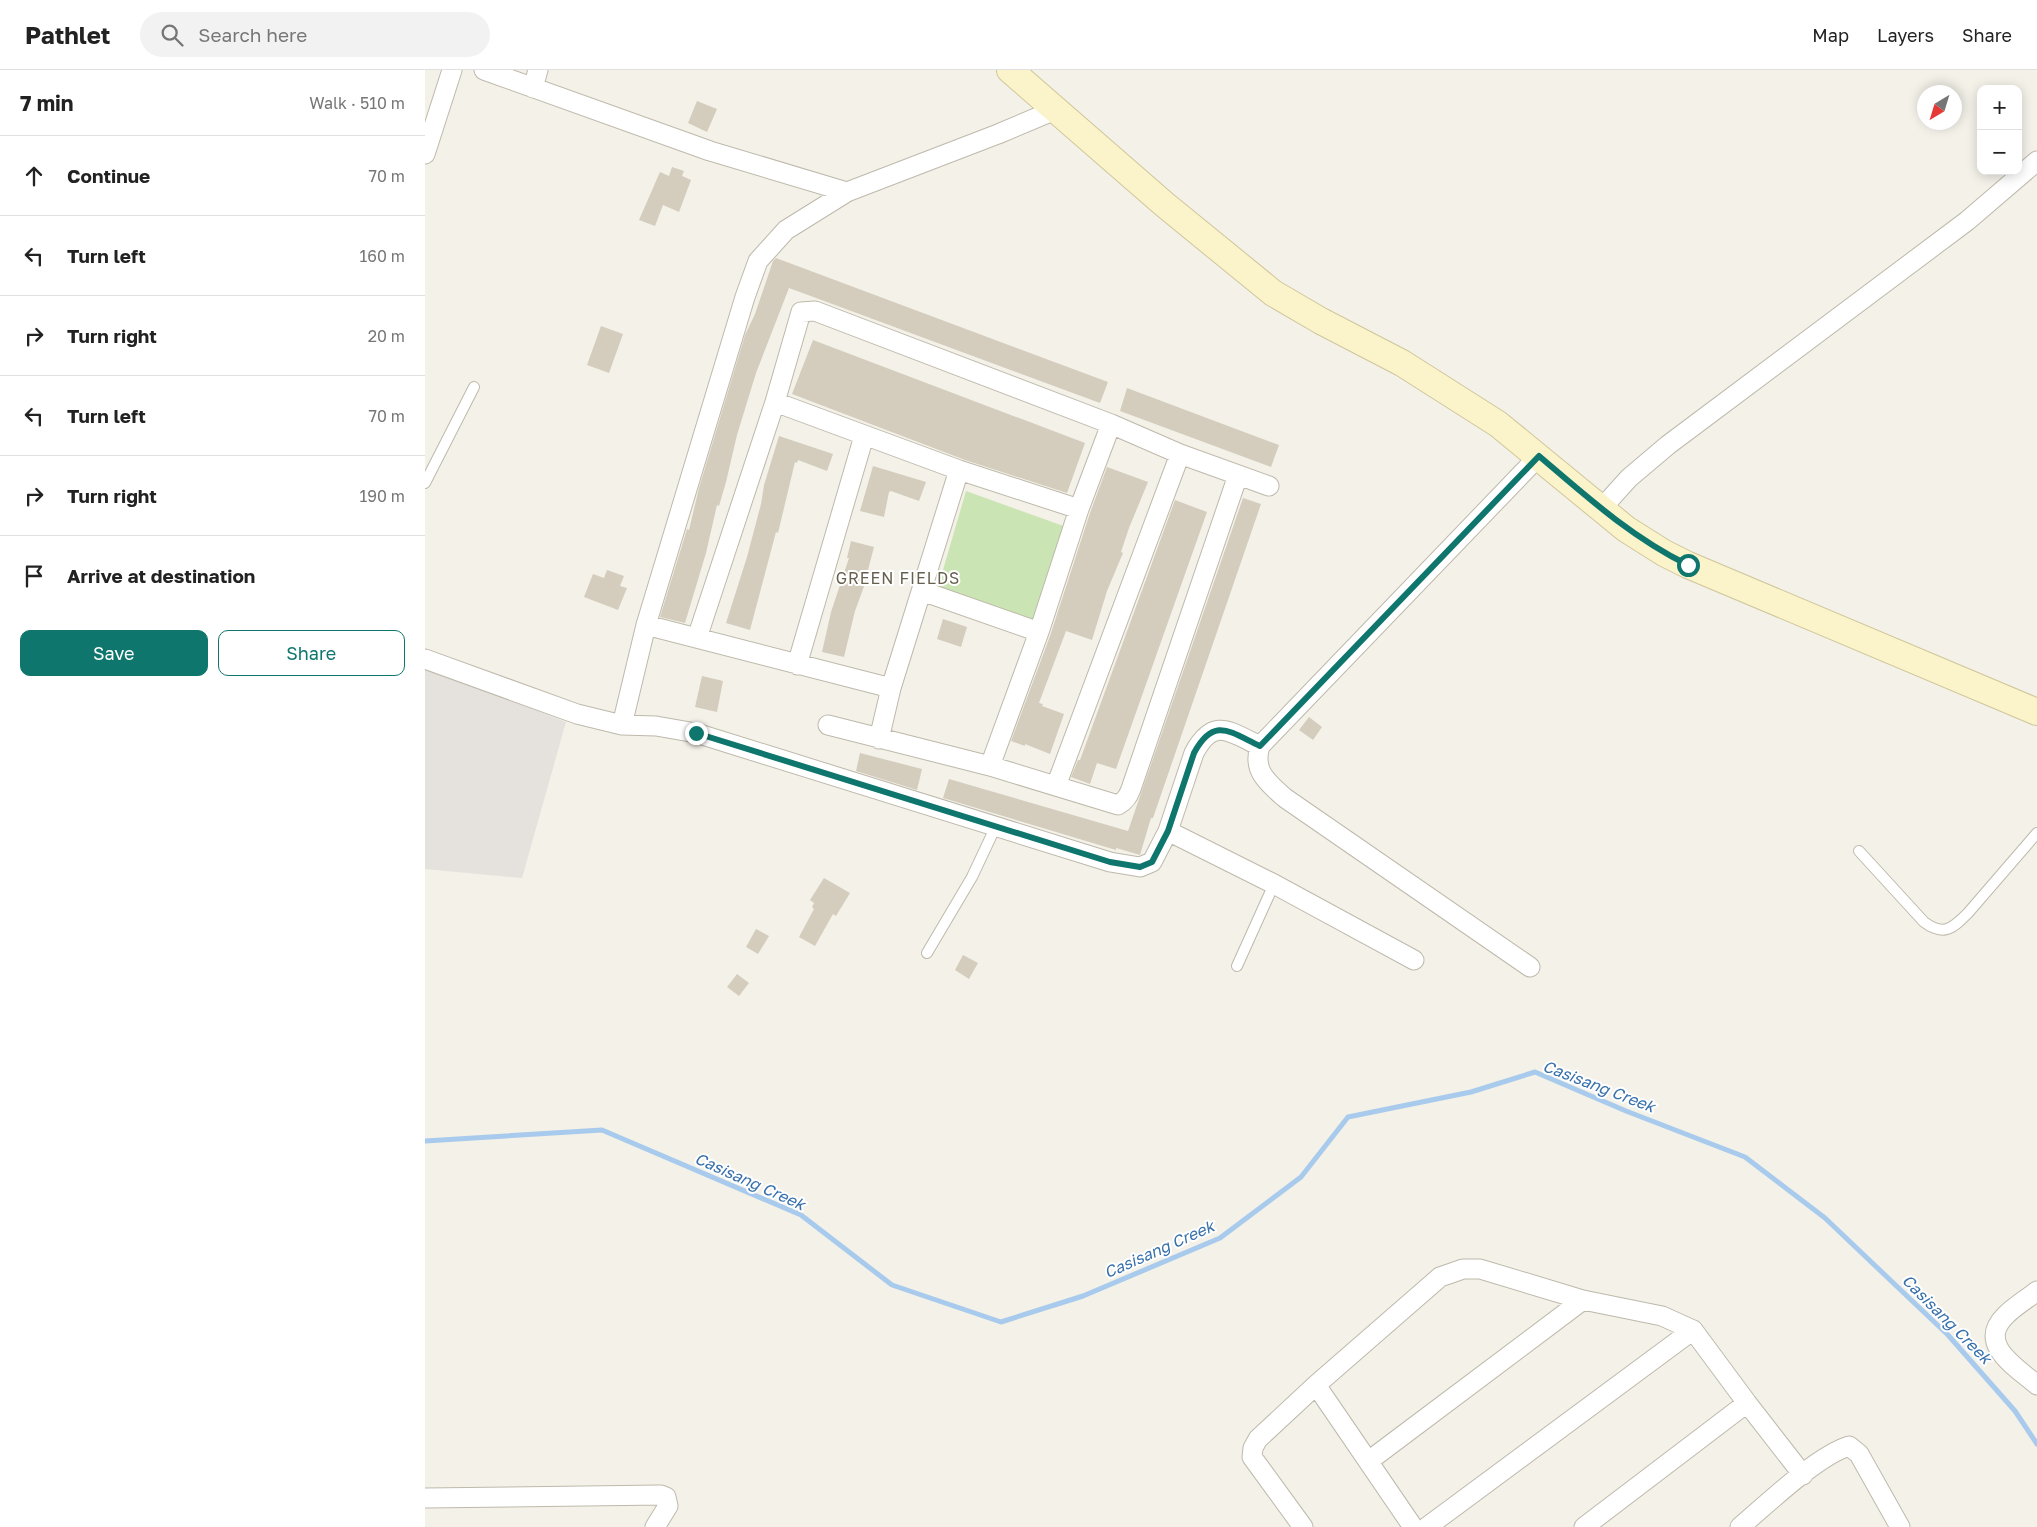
<!DOCTYPE html>
<html lang="en">
<head>
<meta charset="utf-8">
<style>
	body { margin:0; font-family:"Golos Text",sans-serif; background:#f2f2f2; color:#222 }
	.controls { position:absolute; right:15px; top:15px; display:grid; overflow:hidden; border-radius:10px; box-shadow:0 2px 12px #0003 }
	.controls button { width:45px; height:45px; display:grid; place-items:center; padding:0; border:0; border-bottom:1px solid #e0e0e0; background:#fff; color:#222; font:25px sans-serif }
	.compass { position:absolute; left:1492px; top:15px; width:45px; height:45px; border-radius:50%; background:#fff; box-shadow:0 2px 12px #0003; rotate:218deg }
	.stop { position:absolute; width:15px; height:15px; margin:-11px; border:4px solid #0f766e; border-radius:50%; background:#fff }
	.stop.end { background:#0f766e; border-color:#fff; box-shadow:0 1px 5px #0008 }
	.list { margin:0; padding:0; list-style:none }
	h2 { display:flex; justify-content:space-between; align-items:center; height:65px; margin:0; padding:0 20px; font-size:21px }
	h2 small { font-size:16px; font-weight:400; color:#767676 }
	.list li { display:grid; grid-template-columns:32px 1fr auto; gap:15px; align-items:center; box-sizing:border-box; height:80px; padding:0 20px; border-top:1px solid #e0e0e0 }
	.list b { display:block; font-size:19px; white-space:nowrap }
	.list em { font-size:16px; font-style:normal; color:#767676 }
	.actions { display:flex; gap:10px; padding:15px 20px }
	.actions a { flex:1; padding:11px 0; border:1px solid #0f766e; border-radius:10px; text-align:center; font-size:18px; color:#0f766e }
	.actions .main { background:#0f766e; color:#fff }
	.icon { flex:none; width:28px; height:28px; fill:none; stroke:currentColor; stroke-width:2; stroke-linecap:round; stroke-linejoin:round }
	.map { position:relative; flex:none; width:1612px; height:1457px; overflow:hidden }
	header { display:flex; align-items:center; gap:30px; box-sizing:border-box; height:70px; padding:0 25px; background:#fff; border-bottom:1px solid #e0e0e0 }
	header strong { font-size:24px }
	nav { display:flex; gap:28px; margin-inline-start:auto; font-size:18px }
	.search { width:350px; height:45px; background:#f2f2f2; display:flex; align-items:center; gap:12px; box-sizing:border-box; padding:0 18px; border-radius:28px; color:#767676; font-size:19px }
	main { display:flex }
	aside { flex:1; background:#fff }
	.map>svg:first-child { display:block }
	.industrial { fill:#e5e2dd }
	.green { fill:#cae5b3 }
	.lines { fill:none; stroke-linecap:round; stroke-linejoin:round }
	.stream { stroke:#a8caec; stroke-width:5 }
	.building { fill:#d4cdbe }
	.lane-casing { stroke:#beb9ab; stroke-width:12 }
	.street-casing { stroke:#beb9ab; stroke-width:21 }
	.secondary-casing { stroke:#d0c69a; stroke-width:28 }
	.lane { stroke:#fff; stroke-width:10 }
	.street { stroke:#fff; stroke-width:19 }
	.secondary { stroke:#fbf3ca; stroke-width:26 }
	.route { stroke:#0f766e; stroke-width:6 }
	.labels { text-anchor:middle; dominant-baseline:central; stroke-width:4; stroke-linejoin:round; paint-order:stroke }
	.neighbourhood-label { font-size:16px; letter-spacing:1px; fill:#68604f; stroke:#fff }
	.water-label { font-size:16px; font-style:italic; fill:#3770ab; stroke:#fff }
</style>
</head>
<body>
<header>
<strong>Pathlet</strong>
<div class="search"><svg class="icon" aria-label="search" viewBox="0 0 24 24"><circle cx="10" cy="10" r="6"/><path d="M15 15l6 6"/></svg>Search here</div>
<nav><a>Map</a><a>Layers</a><a>Share</a></nav>
</header>
<main>
<aside>
<h2>7 min<small>Walk · 510 m</small></h2>
<ul class="list">
<li><svg class="icon" aria-label="ahead" viewBox="0 0 24 24"><path d="M12 20V5M6 11l6-6 6 6"/></svg><div><b>Continue</b></div><em>70 m</em></li>
<li><svg class="icon" aria-label="left" viewBox="0 0 24 24"><path d="M17 20v-9H6M10 6l-5 5 5 5"/></svg><div><b>Turn left</b></div><em>160 m</em></li>
<li><svg class="icon" aria-label="right" viewBox="0 0 24 24"><path d="M7 20v-9h11M14 6l5 5-5 5"/></svg><div><b>Turn right</b></div><em>20 m</em></li>
<li><svg class="icon" aria-label="left" viewBox="0 0 24 24"><path d="M17 20v-9H6M10 6l-5 5 5 5"/></svg><div><b>Turn left</b></div><em>70 m</em></li>
<li><svg class="icon" aria-label="right" viewBox="0 0 24 24"><path d="M7 20v-9h11M14 6l5 5-5 5"/></svg><div><b>Turn right</b></div><em>190 m</em></li>
<li><svg class="icon" aria-label="arrive" viewBox="0 0 24 24"><path d="M6 21V4h12l-3 4 3 4H6"/></svg><div><b>Arrive at destination</b></div></li>
</ul>
<div class="actions"><a class="main">Save</a><a>Share</a></div>
</aside>
<div class="map">
<svg width="1612" height="1457" viewBox="0 0 1612 1457">
	<rect width="100%" height="100%" fill="#f3f1e8"/>
	<path class="industrial" d="M 0,596 L 141,652 L 97,808 L 0,799 Z"/>
	<path class="green" d="M 541,421 L 644,458 L 610,554 L 513,517 Z"/>
	<g class="lines">
		<path class="stream" d="M 0,1071 L 177,1060 L 376,1145 L 467,1215 L 576,1252 L 658,1226 L 795,1168 L 876,1107 L 923,1047 L 1046,1022 L 1110,1002 L 1201,1041 L 1320,1087 L 1400,1148 L 1523,1265 L 1590,1341 L 1612,1374"/>
	</g>
	<path class="building" d="M 272,31 L 292,39 L 282,62 L 263,53 Z
		M 247,97 L 259,101 L 257,106 L 266,110 L 254,142 L 238,135 L 230,156 L 214,150 L 235,102 L 244,106 Z
		M 351,188 L 683,312 L 675,333 L 364,218 L 331,303 L 312,365 L 301,412 L 294,436 L 292,435 L 281,483 L 260,553 L 235,547 L 262,459 L 264,460 L 274,418 L 320,265 L 330,244 L 348,191 Z
		M 176,256 L 198,264 L 184,303 L 162,295 Z
		M 388,270 L 660,373 L 642,423 L 540,390 L 367,324 Z
		M 702,318 L 854,375 L 846,397 L 695,341 Z
		M 354,366 L 408,384 L 402,401 L 373,390 L 372,393 L 370,392 L 353,463 L 351,462 L 325,560 L 301,553 L 322,487 L 336,434 L 339,415 Z
		M 448,396 L 501,412 L 494,431 L 466,421 L 464,422 L 459,447 L 435,441 Z
		M 682,397 L 723,412 L 704,458 L 696,482 L 698,483 L 682,521 L 667,570 L 641,561 L 614,633 L 618,634 L 617,636 L 639,644 L 625,684 L 600,674 L 600,676 L 586,671 L 625,566 L 665,443 Z
		M 818,428 L 836,434 L 728,748 L 726,748 L 715,785 L 691,778 L 691,780 L 518,728 L 524,709 L 703,761 Z
		M 750,430 L 782,442 L 691,699 L 672,693 L 665,714 L 646,707 L 653,690 L 655,690 Z
		M 426,471 L 449,477 L 443,500 L 445,500 L 430,541 L 419,587 L 397,582 L 406,542 L 424,488 L 422,488 Z
		M 182,500 L 199,506 L 195,516 L 202,518 L 193,540 L 159,527 L 168,504 L 179,508 Z
		M 518,549 L 542,557 L 536,577 L 512,569 Z
		M 277,606 L 298,611 L 292,642 L 270,637 Z
		M 884,647 L 897,657 L 888,670 L 874,660 Z
		M 435,683 L 497,699 L 492,720 L 431,701 Z
		M 399,808 L 425,823 L 411,846 L 408,844 L 390,876 L 374,867 L 389,839 L 387,837 L 389,833 L 385,830 Z
		M 331,859 L 344,866 L 333,884 L 321,877 Z
		M 538,885 L 553,893 L 544,909 L 530,900 Z
		M 312,904 L 324,913 L 314,926 L 302,917 Z"/>
	<g class="lines">
		<g class="lane-casing">
			<path id="lane" d="M 0,413 L 49,317
				M 1434,781 L 1499,852 C 1519,867 1528,858 1543,843 L 1612,763
				M 502,883 L 547,807 L 571,756
				M 812,896 L 849,814"/>
		</g>
		<g class="street-casing">
			<path id="street" d="M 59,0 L 285,81 L 422,122 L 573,64 L 630,40
				M 108,18 L 113,0
				M 0,84 L 27,0
				M 350,332 L 534,400 L 654,439
				M 1176,439 L 1204,408 L 1243,375 L 1542,151 L 1612,91
				M 497,521 L 614,562
				M 221,555 L 466,618
				M 272,568 L 350,332 L 376,242 L 390,241 L 686,354 L 755,384 L 844,416
				M 0,589 L 152,644 L 197,655 L 231,656 L 271,663 L 685,792 L 715,797 L 727,792 L 743,761 L 769,683 C 789,646 805,662 835,676
				M 372,595 L 439,366
				M 197,655 L 221,555 L 320,227 L 333,191 L 361,160 L 422,122
				M 403,655 L 565,696 L 693,735 C 700,731 703,727 706,719 L 813,405
				M 454,669 L 466,618 L 534,400
				M 565,696 L 614,562 L 654,439 L 686,354
				M 631,716 L 755,384
				M 743,761 L 849,814 L 989,890
				M 1105,897 L 860,728 C 843,713 827,701 835,676 L 1114,386
				M 1612,1221 C 1602,1229 1590,1236 1581,1245 C 1551,1274 1591,1297 1612,1315
				M 891,1315 L 988,1457
				M 945,1390 L 1158,1230
				M 0,1428 L 236,1425 L 241,1427 L 243,1436 L 230,1457
				M 878,1457 L 827,1387 L 828,1378 L 833,1369 L 891,1315 L 1015,1207 L 1038,1199 L 1055,1199 L 1158,1230 L 1237,1246 L 1268,1260 L 1322,1333 L 1378,1405
				M 1002,1457 L 1268,1260
				M 1159,1457 L 1322,1333
				M 1315,1457 C 1342,1434 1392,1386 1424,1376 L 1434,1384 L 1475,1457"/>
		</g>
		<g class="secondary-casing">
			<path id="secondary" d="M 585,0 L 739,134 L 848,223 L 896,251 L 977,293 L 1073,354 L 1201,459 L 1239,483 L 1263,495 L 1612,642"/>
		</g>
		<use href="#lane" class="lane"/>
		<use href="#street" class="street"/>
		<use href="#secondary" class="secondary"/>
	</g>
	<g class="lines">
		<path class="route" d="M 271,663 L 685,792 L 715,797 L 727,792 L 743,761 L 769,683 C 789,646 805,662 835,676 L 1114,386 C 1161,426 1206,467 1263,495"/>
	</g>
	<g class="labels">
		<g class="neighbourhood-label">
			<text x="473" y="508">GREEN FIELDS</text>
		</g>
		<g class="water-label">
			<text transform="translate(1174 1016) rotate(21)">Casisang Creek</text>
			<text transform="translate(325 1111) rotate(24)">Casisang Creek</text>
			<text transform="translate(734 1179) rotate(-24)">Casisang Creek</text>
			<text transform="translate(1522 1249) rotate(45)">Casisang Creek</text>
		</g>
	</g>
</svg>
<div class="controls">
<button>+</button>
<button>−</button>
</div>
<svg class="compass" viewBox="-18 -18 36 36"><path d="M0-13l5 13h-10z" fill="#e53935"/><path d="M0 13l5-13h-10z" fill="#767676"/></svg>
<div class="stop" style="left:1263px;top:495px"></div>
<div class="stop end" style="left:271px;top:663px"></div>
</div>
</main>
</body>
</html>
